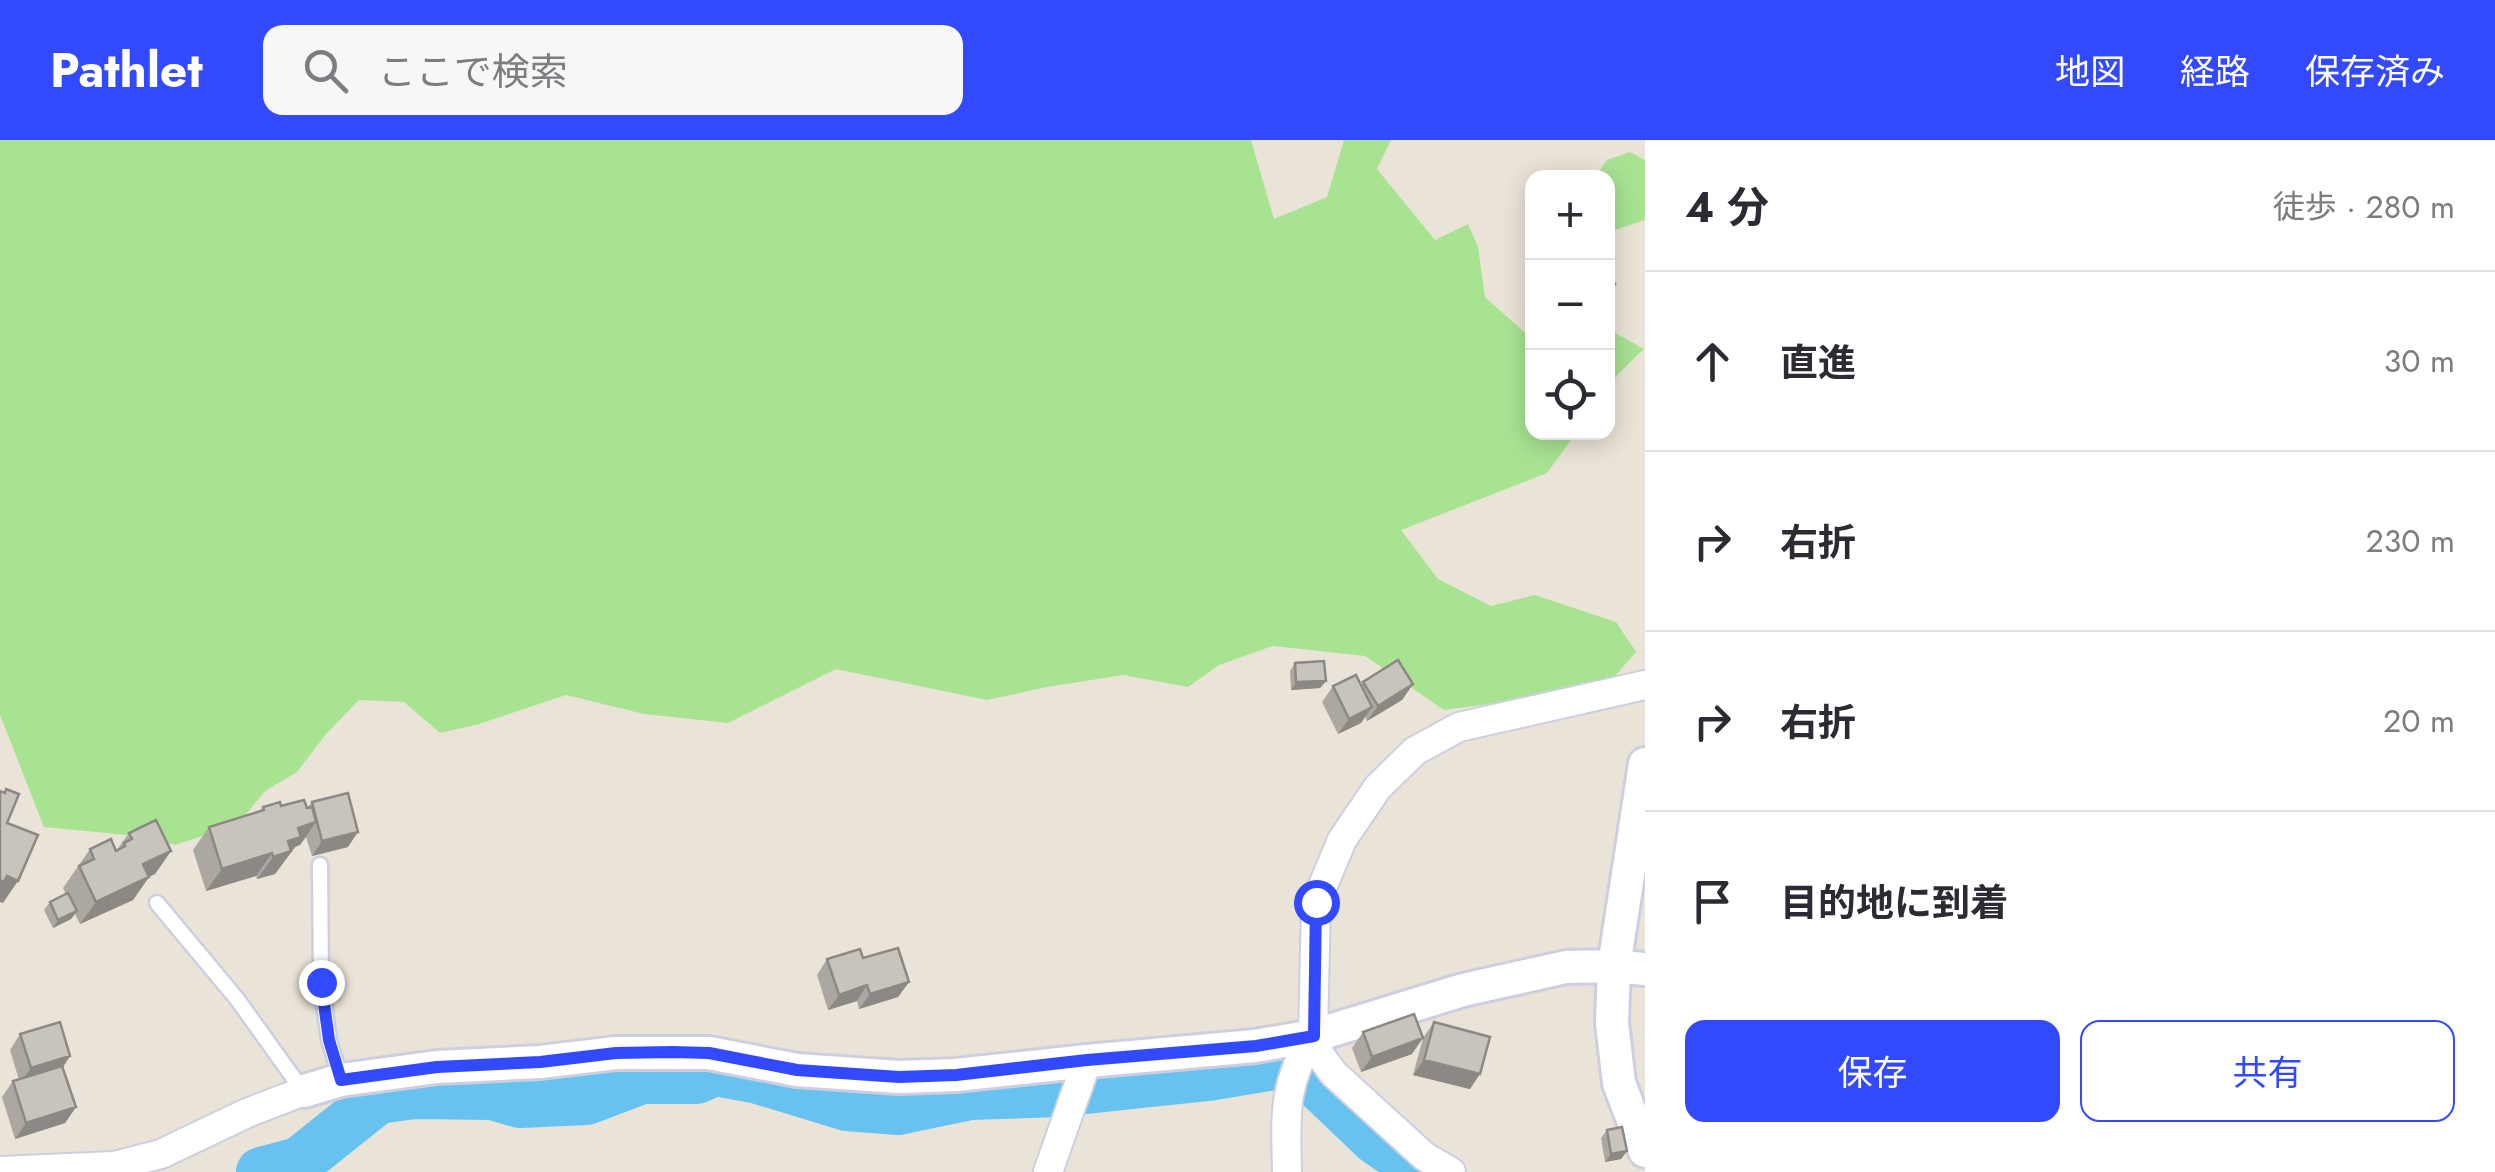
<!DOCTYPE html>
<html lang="ja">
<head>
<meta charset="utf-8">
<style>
	body { margin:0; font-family:Jost,"Noto Sans JP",sans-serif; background:#f7f7f7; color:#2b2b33 }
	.controls { position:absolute; right:30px; top:30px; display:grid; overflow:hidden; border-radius:20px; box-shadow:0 5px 25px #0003 }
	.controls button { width:90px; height:90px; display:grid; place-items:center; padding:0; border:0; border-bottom:2px solid #e1e1e2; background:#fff; color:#2b2b33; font:50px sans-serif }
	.stop { position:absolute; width:30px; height:30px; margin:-22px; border:8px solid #3249fd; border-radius:50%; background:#fff }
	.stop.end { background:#3249fd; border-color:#fff; box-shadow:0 2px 10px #0008 }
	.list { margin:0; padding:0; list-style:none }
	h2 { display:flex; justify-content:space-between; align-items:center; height:130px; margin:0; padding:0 40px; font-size:42px }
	h2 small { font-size:32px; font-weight:400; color:#7c7c81 }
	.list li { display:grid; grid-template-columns:65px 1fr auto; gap:30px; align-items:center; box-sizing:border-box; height:180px; padding:0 40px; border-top:2px solid #e1e1e2 }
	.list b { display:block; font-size:38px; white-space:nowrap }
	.list em { font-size:32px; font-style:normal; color:#7c7c81 }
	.actions { display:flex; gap:20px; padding:30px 40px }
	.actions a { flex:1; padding:22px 0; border:2px solid #3249fd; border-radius:20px; text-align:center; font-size:35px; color:#3249fd }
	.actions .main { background:#3249fd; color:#fff }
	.icon { flex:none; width:55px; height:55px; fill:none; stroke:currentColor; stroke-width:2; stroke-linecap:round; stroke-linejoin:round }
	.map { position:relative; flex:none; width:1645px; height:1032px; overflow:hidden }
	header { display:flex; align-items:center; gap:60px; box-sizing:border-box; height:140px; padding:0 50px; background:#3249fd; color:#fff }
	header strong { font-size:48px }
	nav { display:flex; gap:55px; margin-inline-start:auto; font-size:35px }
	.search { width:700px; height:90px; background:#f7f7f7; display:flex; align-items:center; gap:25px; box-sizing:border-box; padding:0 35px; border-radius:20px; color:#7c7c81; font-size:38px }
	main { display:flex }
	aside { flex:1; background:#fff }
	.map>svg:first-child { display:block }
	.green { fill:#a8e392 }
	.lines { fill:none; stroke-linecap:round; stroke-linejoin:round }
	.river { stroke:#67c2f0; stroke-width:50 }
	.service-casing { stroke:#cdcfe1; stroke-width:19 }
	.minor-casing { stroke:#cdcfe1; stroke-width:32 }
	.tertiary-casing { stroke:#cdcfe1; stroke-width:38 }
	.service { stroke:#fff; stroke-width:14 }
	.minor { stroke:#fff; stroke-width:28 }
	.tertiary { stroke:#fff; stroke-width:32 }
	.wall { fill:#aca8a1 }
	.shaded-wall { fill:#8c8883 }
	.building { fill:#c8c3bb; stroke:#8c8883; stroke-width:2.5 }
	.route { stroke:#3249fd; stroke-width:12 }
</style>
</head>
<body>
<header>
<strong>Pathlet</strong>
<div class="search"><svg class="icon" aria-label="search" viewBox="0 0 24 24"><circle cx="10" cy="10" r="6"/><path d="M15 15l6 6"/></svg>ここで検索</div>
<nav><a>地図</a><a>経路</a><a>保存済み</a></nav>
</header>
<main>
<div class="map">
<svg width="1645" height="1032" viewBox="0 0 1645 1032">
	<rect width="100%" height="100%" fill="#eae4d8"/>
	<path class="green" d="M 0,0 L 1251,0 L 1274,79 L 1327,57 L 1344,0 L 1391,0 L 1377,29 L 1435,100 L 1468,84 L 1478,107 L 1485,157 L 1532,199 L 1532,292 L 1576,293 L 1547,333 L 1401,390 L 1438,439 L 1491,466 L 1535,455 L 1616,482 L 1636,512 L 1608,544 L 1563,554 L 1444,570 L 1365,516 L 1273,506 L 1219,525 L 1188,547 L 1123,535 L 1047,547 L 987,560 L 836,529 L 728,583 L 644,574 L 566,555 L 479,584 L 440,593 L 404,562 L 359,560 L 326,594 L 297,632 L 265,651 L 237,685 L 175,705 L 148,697 L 44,687 L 0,575 Z
		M 1630,12 L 1645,20 L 1645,80 L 1612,91 L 1608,86 L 1608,38 L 1595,37 L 1607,20 Z
		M 1608,189 L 1644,209 L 1618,234 L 1608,249 Z"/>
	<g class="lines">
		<path class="river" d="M 261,1032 L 299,1022 L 378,959 L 415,954 L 492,955 L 520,963 L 587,960 L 642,939 L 697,939 L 715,931 L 758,939 L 847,966 L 898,970 L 970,955 L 1058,952 L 1208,936 L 1287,923 L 1308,935 L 1375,999 L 1422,1032"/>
		<g class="service-casing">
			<path id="service" d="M 320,725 L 321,842 L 329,900 L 341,939
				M 157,763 L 237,859 L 303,951"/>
		</g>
		<g class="minor-casing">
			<path id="minor" d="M 0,1031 L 114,1026 L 161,1014 L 247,973 L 304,951
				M 1048,1032 L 1087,921
				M 1287,1032 C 1286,976 1282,945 1313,896
				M 1451,1032 L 1424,1016 L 1334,934 L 1320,915 L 1313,896 L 1316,762 L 1342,700 L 1378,647 L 1415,611 L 1459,587 L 1645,545"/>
		</g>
		<g class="tertiary-casing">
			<path id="tertiary" d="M 1645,624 L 1614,826 L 1612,883 L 1619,943 L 1645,1011
				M 304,951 L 341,940 L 437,927 L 540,922 L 616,913 L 709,913 L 797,930 L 899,937 L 956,935 L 1087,921 L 1255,906 L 1313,896 L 1463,850 L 1566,827 L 1614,826 L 1645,829"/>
		</g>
		<use href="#service" class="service"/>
		<use href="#minor" class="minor"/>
		<use href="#tertiary" class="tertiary"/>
	</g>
	<path class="wall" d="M 1295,523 L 1326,541 L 1320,548 L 1291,550 L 1290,531 Z
		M 1363,542 L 1413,544 L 1402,560 L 1367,581 L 1365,577 L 1361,583 L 1338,594 L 1322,562 L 1333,546 L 1361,545 Z
		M 312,662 L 348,707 L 312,716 L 306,697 L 300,705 L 295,707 L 275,734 L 257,739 L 256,736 L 206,751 L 193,710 L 209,687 L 259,672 L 263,667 L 307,668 Z
		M 129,693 L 171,711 L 155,734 L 149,737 L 133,760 L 80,784 L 75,774 L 71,779 L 53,788 L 44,770 L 50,762 L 66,754 L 63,748 L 90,709 L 116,711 Z
		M 863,818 L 909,842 L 898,857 L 859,869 L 857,861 L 828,870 L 817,835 L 827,819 Z
		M 1434,882 L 1470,949 L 1413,935 L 1423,898 Z
		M 1363,892 L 1412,914 L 1361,932 L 1352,908 Z
		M 20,894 L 63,927 L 76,967 L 65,983 L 15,999 L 2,957 L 13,941 L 19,940 L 10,910 Z
		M 1607,990 L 1627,1011 L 1621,1019 L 1605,1022 L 1601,998 Z"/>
	<path class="shaded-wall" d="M 1326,541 L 1320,548 L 1291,550 L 1296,542 Z
		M 1413,544 L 1402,560 L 1367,581 L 1378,566 Z
		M 1372,567 L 1361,583 L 1338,594 L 1349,579 Z
		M 316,682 L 300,705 L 295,707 L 275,734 L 257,739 L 273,717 L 298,688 Z
		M 358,692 L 348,707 L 312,716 L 322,701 Z
		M 171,711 L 155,734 L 127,747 L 143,724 Z
		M 272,713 L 256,736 L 206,751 L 222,729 Z
		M 7,736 L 18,741 L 3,763 L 0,762 L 0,740 Z
		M 149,737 L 133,760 L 80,784 L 96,762 Z
		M 77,771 L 71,779 L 53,788 L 58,780 Z
		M 909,842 L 898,857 L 859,869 L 870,854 Z
		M 867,845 L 857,861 L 828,870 L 839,855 Z
		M 1423,898 L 1412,914 L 1361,932 L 1372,917 Z
		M 70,916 L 60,932 L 20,943 L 31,928 Z
		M 1424,920 L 1480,934 L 1470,949 L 1413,935 Z
		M 76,967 L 65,983 L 15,999 L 26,983 Z
		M 1627,1011 L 1621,1019 L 1605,1022 L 1611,1014 Z"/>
	<path class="building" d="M 1608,139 L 1615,144 L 1608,154 Z
		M 1398,520 L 1413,544 L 1378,566 L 1363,542 Z
		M 1324,521 L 1326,541 L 1296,542 L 1295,523 Z
		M 1356,535 L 1372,567 L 1349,579 L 1333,546 Z
		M 6,649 L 19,654 L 7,683 L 38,695 L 18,741 L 7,736 L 4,742 L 0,740 L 0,651 L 5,653 Z
		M 348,653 L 358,692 L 322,701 L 312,662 Z
		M 304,660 L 307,668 L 312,667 L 316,682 L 298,688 L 301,697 L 288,701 L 291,711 L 273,717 L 272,713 L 222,729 L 209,687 L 264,670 L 263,667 L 280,662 L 281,666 Z
		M 156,680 L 171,711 L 143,724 L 149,737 L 96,762 L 79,726 L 94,719 L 90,709 L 111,699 L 116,711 L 125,706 L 124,703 L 132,699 L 129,693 Z
		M 68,753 L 77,771 L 58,780 L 50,762 Z
		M 898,808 L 909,842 L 870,854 L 867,845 L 839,855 L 827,819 L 860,809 L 863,818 Z
		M 1414,874 L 1423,898 L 1372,917 L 1363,892 Z
		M 60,882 L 70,916 L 31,928 L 20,894 Z
		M 1434,882 L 1490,897 L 1480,934 L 1424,920 Z
		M 62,926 L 76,967 L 26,983 L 13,941 Z
		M 1622,987 L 1627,1011 L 1611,1014 L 1607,990 Z"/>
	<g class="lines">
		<path class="route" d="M 321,842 L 329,900 L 341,940 L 437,927 L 540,922 L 616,913 L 672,912 L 709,913 L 797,930 L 899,937 L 956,935 L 1087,920 L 1256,906 L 1314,896 L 1316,762"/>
	</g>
</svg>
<div class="controls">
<button>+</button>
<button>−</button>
<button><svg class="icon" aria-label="locate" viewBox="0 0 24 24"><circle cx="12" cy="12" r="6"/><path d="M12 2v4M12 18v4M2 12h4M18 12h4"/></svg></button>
</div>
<div class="stop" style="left:1316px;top:762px"></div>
<div class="stop end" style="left:321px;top:842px"></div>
</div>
<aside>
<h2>4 分<small>徒歩 · 280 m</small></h2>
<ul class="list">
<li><svg class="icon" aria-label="ahead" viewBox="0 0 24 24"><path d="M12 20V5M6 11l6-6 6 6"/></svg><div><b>直進</b></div><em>30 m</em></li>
<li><svg class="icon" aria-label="right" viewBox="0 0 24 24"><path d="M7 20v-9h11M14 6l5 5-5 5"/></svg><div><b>右折</b></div><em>230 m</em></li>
<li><svg class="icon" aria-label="right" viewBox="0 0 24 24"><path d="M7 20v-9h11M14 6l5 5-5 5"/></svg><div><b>右折</b></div><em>20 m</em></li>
<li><svg class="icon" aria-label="arrive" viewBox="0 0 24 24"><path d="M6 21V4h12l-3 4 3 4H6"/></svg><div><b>目的地に到着</b></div></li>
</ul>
<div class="actions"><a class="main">保存</a><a>共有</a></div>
</aside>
</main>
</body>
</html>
